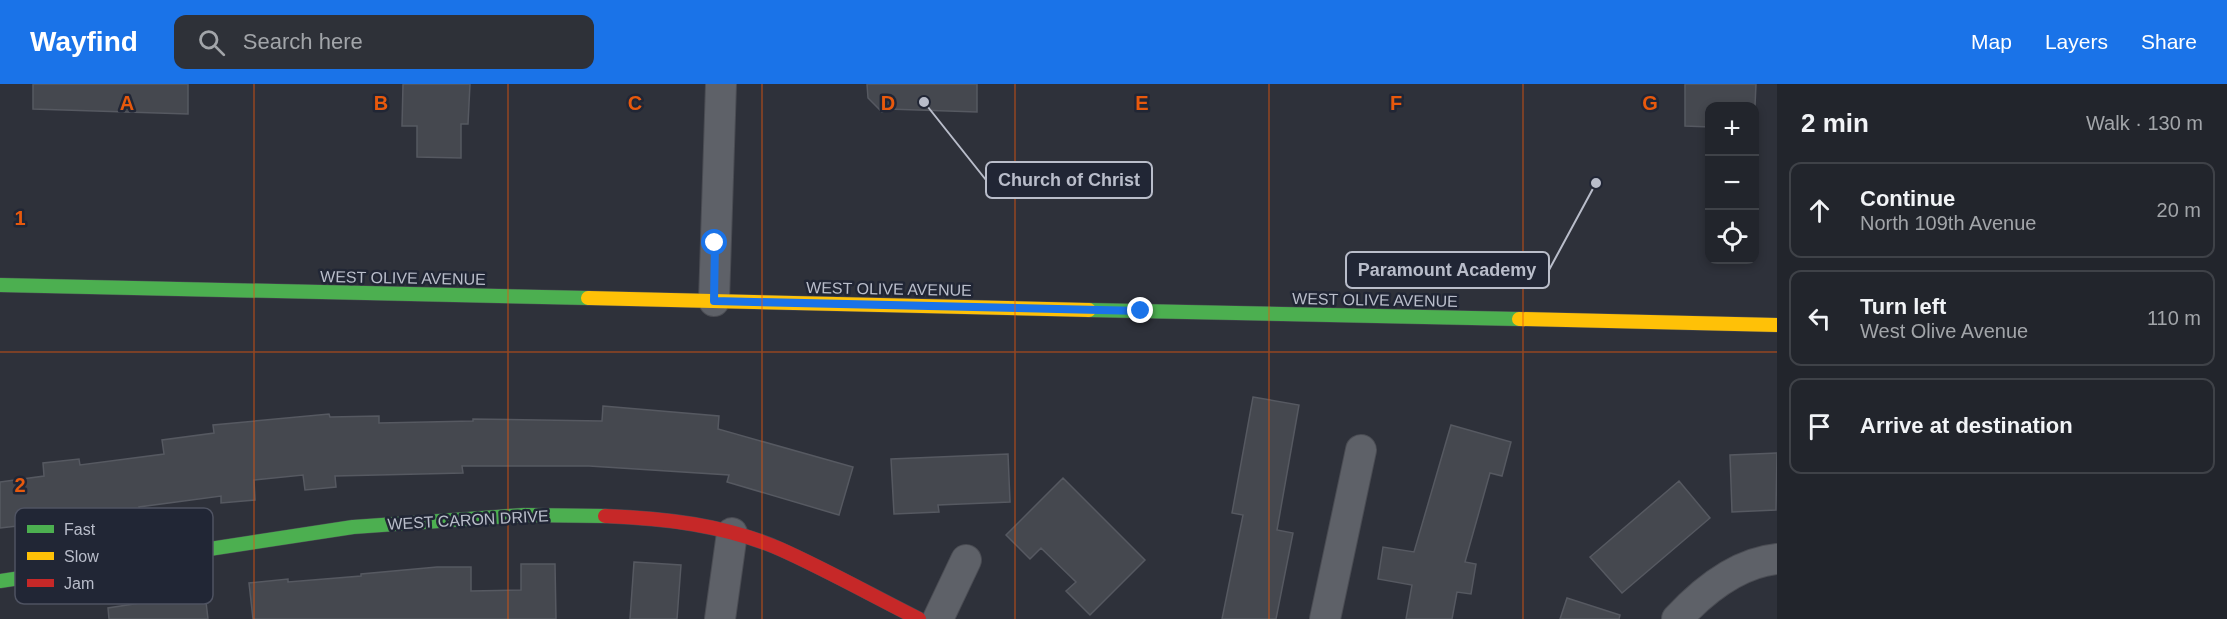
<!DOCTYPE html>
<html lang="en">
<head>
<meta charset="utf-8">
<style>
	body { margin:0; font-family:Arial,sans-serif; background:#2e3138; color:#f1f3f6 }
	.controls { position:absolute; right:18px; top:18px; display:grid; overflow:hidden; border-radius:12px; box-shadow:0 3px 9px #0003 }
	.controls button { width:54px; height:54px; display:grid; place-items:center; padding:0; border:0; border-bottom:2px solid #3f4248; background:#22252c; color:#f1f3f6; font:30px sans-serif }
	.stop { position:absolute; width:18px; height:18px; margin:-14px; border:4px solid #1a73e8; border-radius:50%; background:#fff }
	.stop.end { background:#1a73e8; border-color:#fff; box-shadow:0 2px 6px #0008 }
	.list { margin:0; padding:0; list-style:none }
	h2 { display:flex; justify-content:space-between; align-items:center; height:78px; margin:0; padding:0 24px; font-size:26px }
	h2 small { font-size:20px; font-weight:400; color:#a2a5a9 }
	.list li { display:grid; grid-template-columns:39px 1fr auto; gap:18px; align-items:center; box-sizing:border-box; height:96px; margin:0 12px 12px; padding:0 12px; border:2px solid #3f4248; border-radius:12px }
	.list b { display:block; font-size:22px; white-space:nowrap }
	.list p { margin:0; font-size:20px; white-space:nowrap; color:#a2a5a9 }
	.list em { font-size:20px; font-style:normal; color:#a2a5a9 }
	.icon { flex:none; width:33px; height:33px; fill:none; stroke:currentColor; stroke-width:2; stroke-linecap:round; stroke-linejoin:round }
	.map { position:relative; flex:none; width:1777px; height:535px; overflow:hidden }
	header { display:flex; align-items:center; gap:36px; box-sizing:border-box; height:84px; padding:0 30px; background:#1a73e8; color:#fff }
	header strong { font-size:28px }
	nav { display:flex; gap:33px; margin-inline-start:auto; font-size:21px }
	.search { width:420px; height:54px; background:#2e3138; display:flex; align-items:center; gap:15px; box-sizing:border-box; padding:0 21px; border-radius:12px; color:#a2a5a9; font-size:22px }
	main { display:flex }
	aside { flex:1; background:#22252c }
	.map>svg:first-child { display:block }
	.building { fill:#45484f; stroke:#565961; stroke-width:1.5 }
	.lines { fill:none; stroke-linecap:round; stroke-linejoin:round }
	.street-casing { stroke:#4a4c53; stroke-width:32 }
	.fast-casing { stroke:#4a4c53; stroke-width:15 }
	.slow-casing { stroke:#4a4c53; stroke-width:15 }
	.jam-casing { stroke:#4a4c53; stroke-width:15 }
	.street { stroke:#5e6168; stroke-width:30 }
	.fast { stroke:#4caf50; stroke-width:14 }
	.slow { stroke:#ffc107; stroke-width:14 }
	.jam { stroke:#c62828; stroke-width:14 }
	.route { stroke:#1a73e8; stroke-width:8 }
	.grid { fill:none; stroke:#e8590c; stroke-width:1.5; stroke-opacity:0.55 }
	.labels { text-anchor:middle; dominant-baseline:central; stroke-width:5; stroke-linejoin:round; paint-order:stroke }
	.street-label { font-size:16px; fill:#b9bdca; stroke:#212635 }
	.key { fill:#212635; stroke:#4f5362; stroke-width:1.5 }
	.key-label { font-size:16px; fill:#b9bdca }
	.grid-label { font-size:20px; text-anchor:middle; font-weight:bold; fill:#e8590c; stroke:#212635; stroke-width:5; stroke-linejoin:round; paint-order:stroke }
	.leader { fill:none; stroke:#b9bdca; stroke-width:2 }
	.callout-dot { fill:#b9bdca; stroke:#212635; stroke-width:2 }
	.callout { fill:#212635; stroke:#b9bdca; stroke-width:2 }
	.callout-label { font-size:18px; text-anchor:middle; font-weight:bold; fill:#b9bdca }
</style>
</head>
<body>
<header>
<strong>Wayfind</strong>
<div class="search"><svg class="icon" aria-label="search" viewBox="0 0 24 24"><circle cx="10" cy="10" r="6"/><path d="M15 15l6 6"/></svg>Search here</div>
<nav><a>Map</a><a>Layers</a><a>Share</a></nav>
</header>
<main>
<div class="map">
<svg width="1777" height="535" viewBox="0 0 1777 535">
	<rect width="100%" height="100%" fill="#2e313a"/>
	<path class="building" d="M 33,0 L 188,0 L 188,30 L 33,25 Z
		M 403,0 L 470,0 L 468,40 L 461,40 L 461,74 L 417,73 L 417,42 L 402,42 Z
		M 867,0 L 977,0 L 977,28 L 888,25 L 882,28 L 868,14 Z
		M 1685,0 L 1756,0 L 1755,22 L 1710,22 L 1710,43 L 1685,42 Z
		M 1253,313 L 1299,321 L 1277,446 L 1293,449 L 1276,535 L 1222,535 L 1243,431 L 1232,429 Z
		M 603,322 L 719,332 L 718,345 L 853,383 L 839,431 L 727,398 L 729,391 L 589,382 L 462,382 L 463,389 L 335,392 L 336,403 L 305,406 L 303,391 L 254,396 L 255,416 L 221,419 L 221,412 L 139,423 L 140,428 L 0,444 L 0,398 L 44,392 L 43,379 L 79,375 L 80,381 L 164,370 L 162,356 L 214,349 L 213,341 L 329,330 L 330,333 L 379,332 L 379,339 L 473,337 L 473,335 L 602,337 Z
		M 1451,341 L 1511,358 L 1502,392 L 1490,389 L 1465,478 L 1476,480 L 1471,510 L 1457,508 L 1452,535 L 1406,535 L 1412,501 L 1378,495 L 1383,463 L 1414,468 Z
		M 1777,369 L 1776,426 L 1732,428 L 1730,371 Z
		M 1008,370 L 1010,418 L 938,421 L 939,428 L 894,430 L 891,375 Z
		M 1063,394 L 1145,476 L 1090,531 L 1066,507 L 1076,498 L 1041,464 L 1030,475 L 1006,451 Z
		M 1679,397 L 1710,434 L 1622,509 L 1590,473 Z
		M 634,478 L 681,481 L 677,535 L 630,535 Z
		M 521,480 L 555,480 L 556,535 L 253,535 L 249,499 L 288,495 L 288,498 L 361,492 L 361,490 L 437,483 L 471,483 L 471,507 L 521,506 Z
		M 205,509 L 208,535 L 109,535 L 108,524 Z
		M 1567,514 L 1620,531 L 1619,535 L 1560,535 Z"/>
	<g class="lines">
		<g class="street-casing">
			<path id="street" d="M 714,217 L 721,0
				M 720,535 L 732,449
				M 938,535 L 966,476
				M 1325,535 L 1361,366
				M 1677,535 C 1703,507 1737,479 1777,475"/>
		</g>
		<g class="fast-casing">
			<path id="fast" d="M 0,201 L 588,214
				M 1089,226 L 1519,235
				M 0,497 L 353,443 L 524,431 L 605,432"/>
		</g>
		<g class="slow-casing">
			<path id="slow" d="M 588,214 L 1089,226
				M 1519,235 L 1777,241"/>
		</g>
		<g class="jam-casing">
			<path id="jam" d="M 605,432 C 663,434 725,441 780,465 C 827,486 873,512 919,535"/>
		</g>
		<use href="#street" class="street"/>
		<use href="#fast" class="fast"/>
		<use href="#slow" class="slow"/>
		<use href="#jam" class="jam"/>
	</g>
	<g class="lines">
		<path class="route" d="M 715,159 L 714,217 L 1141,227"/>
	</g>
	<path class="grid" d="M 254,0 L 254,535M 508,0 L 508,535M 762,0 L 762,535M 1015,0 L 1015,535M 1269,0 L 1269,535M 1523,0 L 1523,535M 0,268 L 1777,268"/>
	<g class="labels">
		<g class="street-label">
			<text transform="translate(403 194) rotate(1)">WEST OLIVE AVENUE</text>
			<text transform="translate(889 205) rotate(1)">WEST OLIVE AVENUE</text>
			<text transform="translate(1375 216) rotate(1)">WEST OLIVE AVENUE</text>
			<text transform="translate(468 436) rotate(-3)">WEST CARON DRIVE</text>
		</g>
	</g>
	<rect x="15" y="424" width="198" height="96" rx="9" class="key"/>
	<rect x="27" y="441" width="27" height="8" fill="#4caf50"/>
	<rect x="27" y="468" width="27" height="8" fill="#ffc107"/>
	<rect x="27" y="495" width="27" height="8" fill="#c62828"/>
	<g class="key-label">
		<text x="64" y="451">Fast</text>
		<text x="64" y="478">Slow</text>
		<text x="64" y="505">Jam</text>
	</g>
	<g class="grid-label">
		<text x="127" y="26">A</text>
		<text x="381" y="26">B</text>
		<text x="635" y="26">C</text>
		<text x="888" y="26">D</text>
		<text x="1142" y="26">E</text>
		<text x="1396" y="26">F</text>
		<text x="1650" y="26">G</text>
		<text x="20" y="141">1</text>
		<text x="20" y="408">2</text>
	</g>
	<path class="leader" d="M924 18L986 96M1596 99L1549 186"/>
	<g class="callout-dot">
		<circle cx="924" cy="18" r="6"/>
		<circle cx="1596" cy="99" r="6"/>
	</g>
	<g class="callout">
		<rect x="986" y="78" width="166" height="36" rx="6"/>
		<rect x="1346" y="168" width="203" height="36" rx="6"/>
	</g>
	<g class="callout-label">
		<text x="1069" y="102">Church of Christ</text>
		<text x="1447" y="192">Paramount Academy</text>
	</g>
</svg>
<div class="controls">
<button>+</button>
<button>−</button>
<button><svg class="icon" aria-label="locate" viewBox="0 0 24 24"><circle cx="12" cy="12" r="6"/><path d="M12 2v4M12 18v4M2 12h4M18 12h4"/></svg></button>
</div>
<div class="stop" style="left:715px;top:159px"></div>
<div class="stop end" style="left:1141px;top:227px"></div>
</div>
<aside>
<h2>2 min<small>Walk · 130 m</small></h2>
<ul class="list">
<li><svg class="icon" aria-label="ahead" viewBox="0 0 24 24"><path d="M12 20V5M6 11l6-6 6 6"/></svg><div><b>Continue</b><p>North 109th Avenue</p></div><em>20 m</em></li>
<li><svg class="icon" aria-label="left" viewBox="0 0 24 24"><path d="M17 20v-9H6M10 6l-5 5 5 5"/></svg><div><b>Turn left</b><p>West Olive Avenue</p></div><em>110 m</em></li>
<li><svg class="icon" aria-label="arrive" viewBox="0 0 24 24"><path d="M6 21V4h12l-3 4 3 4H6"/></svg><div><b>Arrive at destination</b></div></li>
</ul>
</aside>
</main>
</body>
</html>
